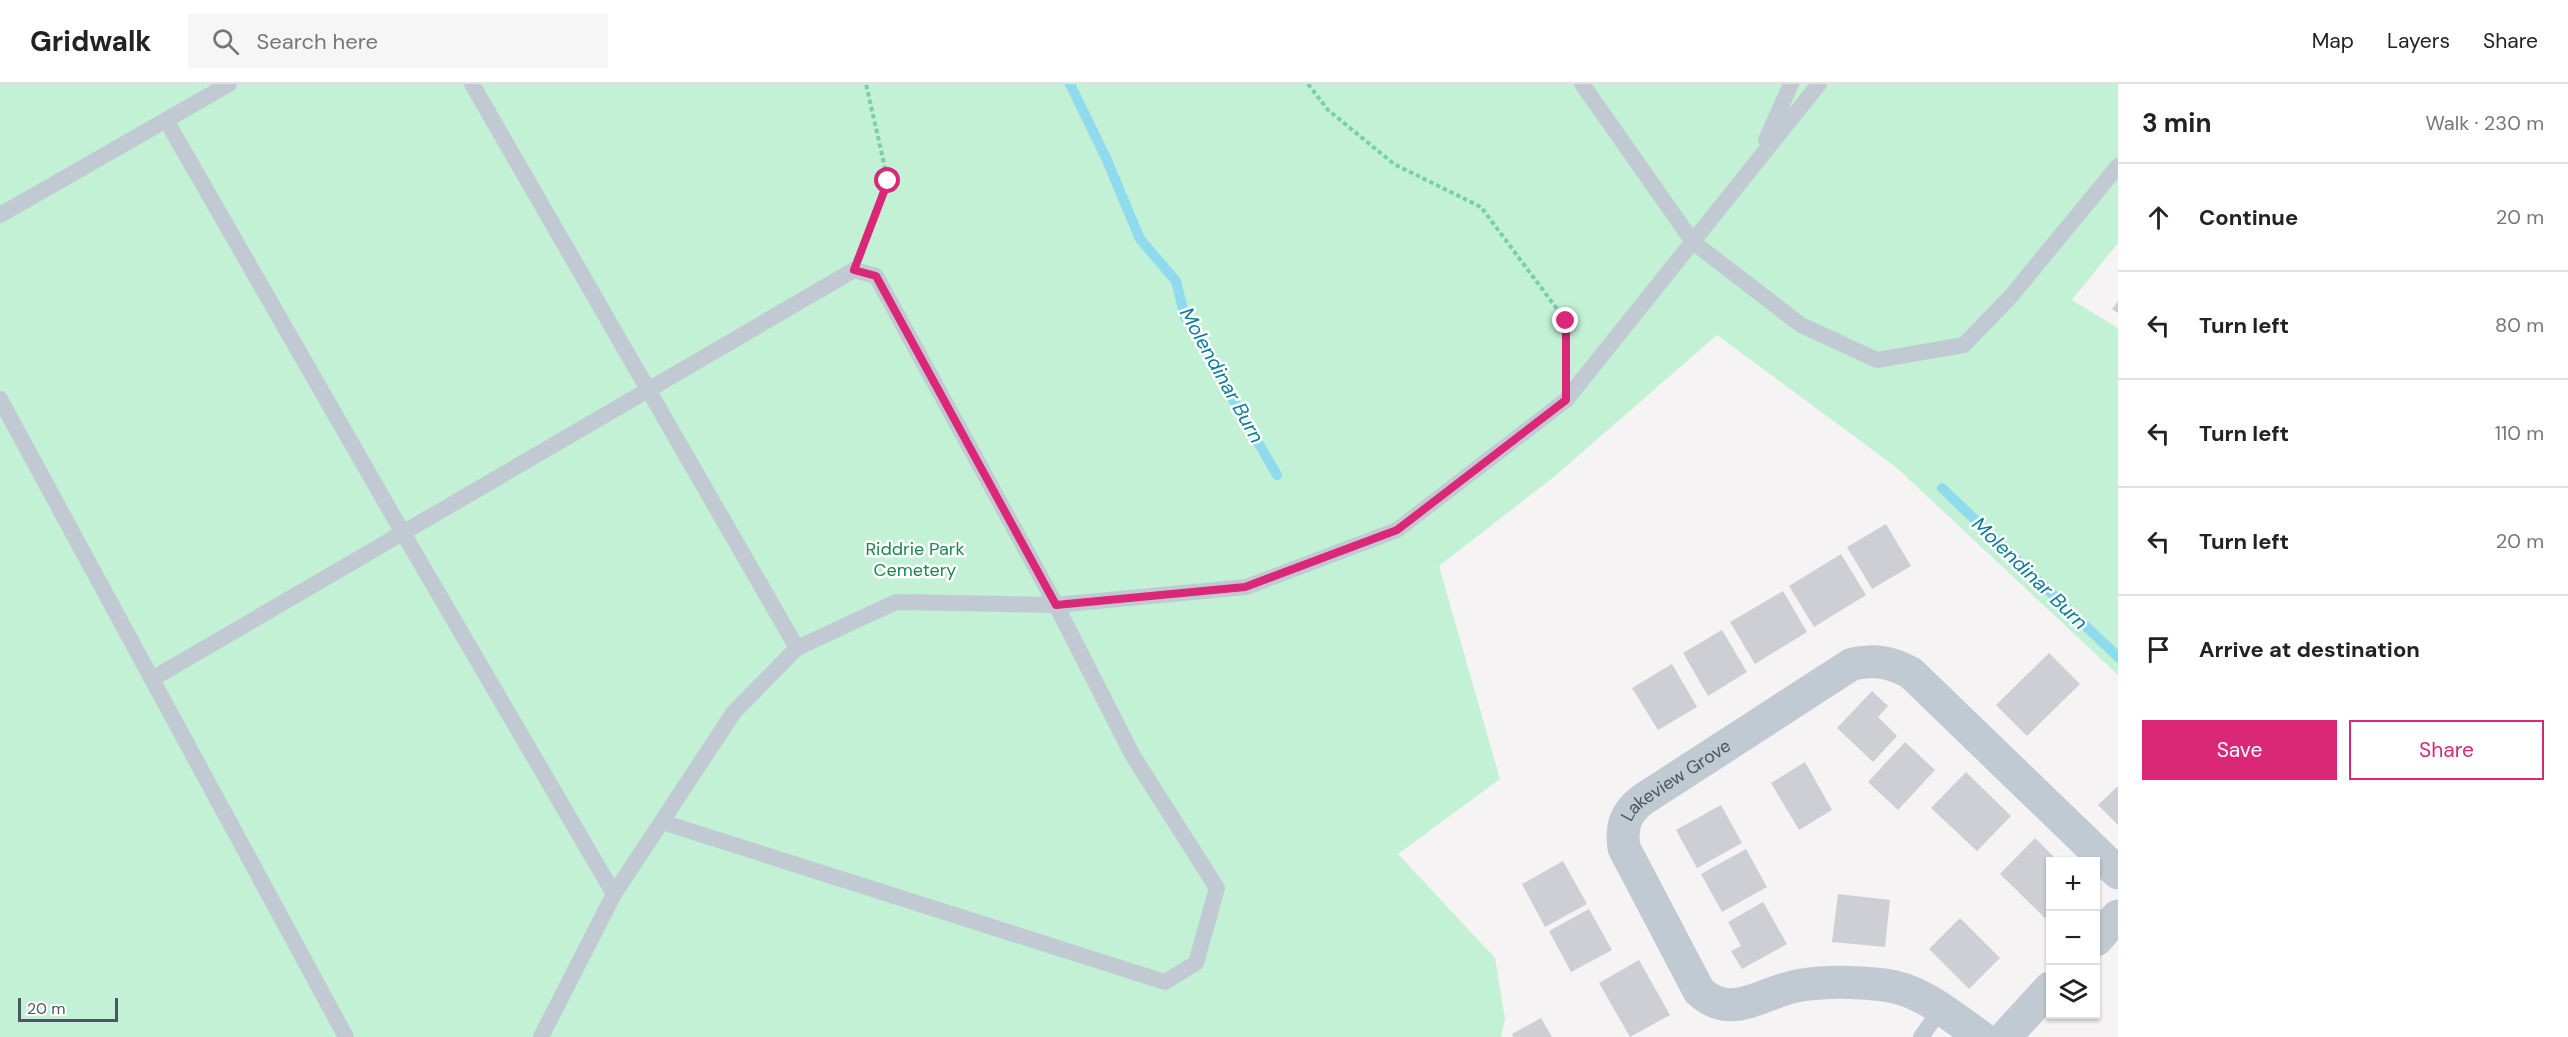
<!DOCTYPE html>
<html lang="en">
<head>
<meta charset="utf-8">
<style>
	body { margin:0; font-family:"DM Sans",sans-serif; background:#f6f6f6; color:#222 }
	.controls { position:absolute; right:18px; bottom:18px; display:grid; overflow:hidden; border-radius:0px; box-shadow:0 2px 4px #0004 }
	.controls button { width:54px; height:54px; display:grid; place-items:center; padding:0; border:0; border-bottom:2px solid #e0e0e0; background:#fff; color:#222; font:30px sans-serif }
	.scale { position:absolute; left:18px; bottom:15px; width:100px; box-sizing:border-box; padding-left:6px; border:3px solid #4a5661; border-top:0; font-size:16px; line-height:21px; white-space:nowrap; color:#4a5661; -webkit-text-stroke:4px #fff; paint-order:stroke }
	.stop { position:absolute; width:18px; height:18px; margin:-14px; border:4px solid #db2777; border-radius:50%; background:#fff }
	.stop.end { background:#db2777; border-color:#fff; box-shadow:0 2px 6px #0008 }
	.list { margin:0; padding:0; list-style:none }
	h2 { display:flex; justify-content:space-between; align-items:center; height:78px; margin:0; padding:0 24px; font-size:26px }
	h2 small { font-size:20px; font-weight:400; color:#767676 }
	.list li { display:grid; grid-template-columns:39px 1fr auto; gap:18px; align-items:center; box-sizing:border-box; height:108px; padding:0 24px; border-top:2px solid #e0e0e0 }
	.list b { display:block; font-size:22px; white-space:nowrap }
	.list em { font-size:20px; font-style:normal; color:#767676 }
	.actions { display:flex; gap:12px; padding:18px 24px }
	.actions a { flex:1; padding:14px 0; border:2px solid #db2777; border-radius:0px; text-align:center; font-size:21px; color:#db2777 }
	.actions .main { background:#db2777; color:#fff }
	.icon { flex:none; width:33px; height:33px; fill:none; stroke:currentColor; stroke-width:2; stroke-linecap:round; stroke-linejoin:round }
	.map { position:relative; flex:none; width:2118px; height:953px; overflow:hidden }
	header { display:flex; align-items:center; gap:36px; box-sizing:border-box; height:84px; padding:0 30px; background:#fff; border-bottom:2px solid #e0e0e0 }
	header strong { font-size:28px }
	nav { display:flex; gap:33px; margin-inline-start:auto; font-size:21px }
	.search { width:420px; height:54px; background:#f6f6f6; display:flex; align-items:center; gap:15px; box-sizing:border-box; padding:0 21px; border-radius:0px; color:#767676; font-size:22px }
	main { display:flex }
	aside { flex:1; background:#fff }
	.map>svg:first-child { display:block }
	.green { fill:#c3f1d5 }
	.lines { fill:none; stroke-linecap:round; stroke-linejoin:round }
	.stream { stroke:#90daee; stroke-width:10 }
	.building { fill:#cdcfd5 }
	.path { stroke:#7ad0a6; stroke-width:4; stroke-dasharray:4.5 3; stroke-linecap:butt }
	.lane { stroke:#c1cad2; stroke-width:16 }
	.street { stroke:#c1cad2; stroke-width:33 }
	.route { stroke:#db2777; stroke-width:8 }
	.labels { text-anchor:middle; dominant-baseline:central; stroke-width:5; stroke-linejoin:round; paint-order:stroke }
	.park-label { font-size:18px; fill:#17864f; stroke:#fff }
	.street-label { font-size:18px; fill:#4a5661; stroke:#fff }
	.water-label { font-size:20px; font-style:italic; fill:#0c7c9b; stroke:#fff }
</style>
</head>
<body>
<header>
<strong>Gridwalk</strong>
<div class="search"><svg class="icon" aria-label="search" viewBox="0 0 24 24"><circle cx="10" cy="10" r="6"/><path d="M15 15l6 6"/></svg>Search here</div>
<nav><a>Map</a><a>Layers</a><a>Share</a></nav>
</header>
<main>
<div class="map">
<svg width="2118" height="953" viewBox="0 0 2118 953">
	<rect width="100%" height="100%" fill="#f5f3f3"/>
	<path class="green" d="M 0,0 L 2118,0 L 2118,159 L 2072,216 L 2118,244 L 2118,591 L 1897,384 L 1717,251 L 1555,392 L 1439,482 L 1500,695 L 1398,770 L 1495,874 L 1505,935 L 1501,953 L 0,953 Z"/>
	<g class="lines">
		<path class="stream" d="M 1070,0 L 1106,74 L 1140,155 L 1176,197 L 1185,233 L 1277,391
			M 1942,404 L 2118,573"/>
	</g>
	<path class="building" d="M 2118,217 L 2118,229 L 2112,225 Z
		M 1886,440 L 1911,482 L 1872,505 L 1847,463 Z
		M 1841,470 L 1866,511 L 1814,543 L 1789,502 Z
		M 1783,507 L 1807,548 L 1755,580 L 1730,538 Z
		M 1722,546 L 1747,588 L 1708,612 L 1683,569 Z
		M 2049,569 L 2080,600 L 2027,652 L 1996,621 Z
		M 1672,580 L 1697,623 L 1658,646 L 1632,604 Z
		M 1872,607 L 1888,622 L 1878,633 L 1897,652 L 1873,678 L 1837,644 Z
		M 1905,658 L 1935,686 L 1898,726 L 1868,698 Z
		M 1805,678 L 1832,726 L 1799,746 L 1771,699 Z
		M 1966,688 L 2011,732 L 1977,767 L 1931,724 Z
		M 2118,702 L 2118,741 L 2098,721 Z
		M 1721,721 L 1742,759 L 1697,784 L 1676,746 Z
		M 2035,754 L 2059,778 L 2050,778 L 2050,828 L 2045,834 L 2000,790 Z
		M 1746,765 L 1767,803 L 1722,828 L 1701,790 Z
		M 1563,777 L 1587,820 L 1545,843 L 1522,800 Z
		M 1838,810 L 1890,816 L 1885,863 L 1832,858 Z
		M 1763,818 L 1787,860 L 1742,885 L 1731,867 L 1741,862 L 1728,838 Z
		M 1589,825 L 1612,866 L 1571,888 L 1549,847 Z
		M 1960,834 L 2000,874 L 1969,905 L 1929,865 Z
		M 1639,876 L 1670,931 L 1630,953 L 1599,899 Z
		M 1541,934 L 1552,953 L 1513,953 L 1512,950 Z"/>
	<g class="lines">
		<path class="path" d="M 1308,0 L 1328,26 L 1394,80 L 1481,123 L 1566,237 L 1566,274
			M 862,163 L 888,97 L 866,0"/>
		<path class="lane" d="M 472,0 L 797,564
			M 1582,0 L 1693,158 L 1801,241 L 1877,276 L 1964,261 L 2011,212 L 2118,82
			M 166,36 L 403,449 L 614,810
			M 1766,56 L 1791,0
			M 0,131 L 229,0
			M 0,315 L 346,953
			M 152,595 L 854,186 L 876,192 L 1056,521 L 1133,672 L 1217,804 L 1196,879 L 1165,898 L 662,738
			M 541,953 L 614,810 L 734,628 L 797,564 L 896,518 L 1056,521 L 1246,503 L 1397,446 L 1566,316 L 1819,0
			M 1921,953 L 1941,925"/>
		<g class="street">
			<path d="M 2096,856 L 2118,832"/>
			<path id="s1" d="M 1981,953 C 1952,933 1921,905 1884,901 C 1858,898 1827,897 1802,901 C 1764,906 1733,939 1699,907 L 1624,764 C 1621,743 1625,729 1642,716 L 1852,580 C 1875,575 1891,578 1911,589 L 2118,789"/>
			<path d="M 2005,953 L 2050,904"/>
		</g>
	</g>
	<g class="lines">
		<path class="route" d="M 888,97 L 854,186 L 876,192 L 1056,521 L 1245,503 L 1397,446 L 1566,316 L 1566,237"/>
	</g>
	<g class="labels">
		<g class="park-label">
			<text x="915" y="465">Riddrie Park<tspan x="915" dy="21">Cemetery</tspan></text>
		</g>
		<g class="street-label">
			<text stroke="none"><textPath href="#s1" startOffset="558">Lakeview Grove</textPath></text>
		</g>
		<g class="water-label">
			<text transform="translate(1222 291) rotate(61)">Molendinar Burn</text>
			<text transform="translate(2030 489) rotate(44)">Molendinar Burn</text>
		</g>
	</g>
</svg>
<div class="controls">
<button>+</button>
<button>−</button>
<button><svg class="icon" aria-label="layers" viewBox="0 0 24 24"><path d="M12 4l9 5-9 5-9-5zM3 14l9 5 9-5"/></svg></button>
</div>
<div class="scale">20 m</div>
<div class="stop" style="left:888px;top:97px"></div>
<div class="stop end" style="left:1566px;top:237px"></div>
</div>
<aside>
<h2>3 min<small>Walk · 230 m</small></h2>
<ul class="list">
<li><svg class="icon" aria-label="ahead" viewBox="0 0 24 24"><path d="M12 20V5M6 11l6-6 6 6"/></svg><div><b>Continue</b></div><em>20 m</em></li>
<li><svg class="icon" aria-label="left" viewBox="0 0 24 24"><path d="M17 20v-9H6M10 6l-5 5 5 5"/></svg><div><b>Turn left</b></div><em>80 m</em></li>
<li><svg class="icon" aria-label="left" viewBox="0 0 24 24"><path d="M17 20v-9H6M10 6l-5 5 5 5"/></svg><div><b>Turn left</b></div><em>110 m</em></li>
<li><svg class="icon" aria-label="left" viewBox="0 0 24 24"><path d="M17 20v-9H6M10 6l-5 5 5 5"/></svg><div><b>Turn left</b></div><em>20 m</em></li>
<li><svg class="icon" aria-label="arrive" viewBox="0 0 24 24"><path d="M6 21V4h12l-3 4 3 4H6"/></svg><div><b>Arrive at destination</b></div></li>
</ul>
<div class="actions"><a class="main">Save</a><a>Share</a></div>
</aside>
</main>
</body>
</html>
